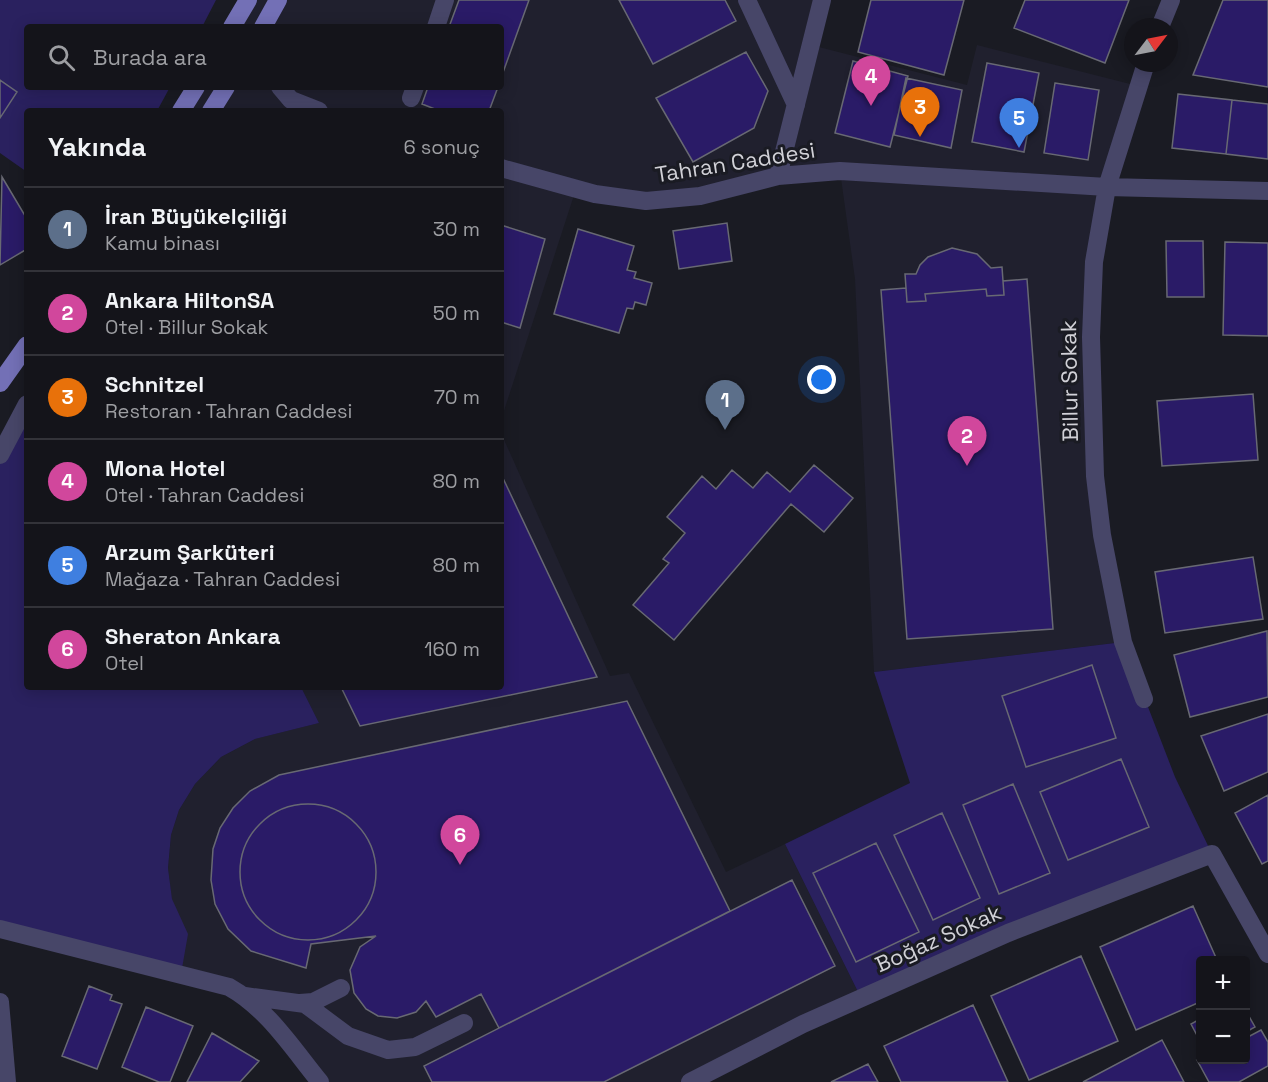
<!DOCTYPE html>
<html lang="tr">
<head>
<meta charset="utf-8">
<style>
	body { margin:0; font-family:"Space Grotesk",sans-serif; background:#1d1d23; color:#f1f3f6 }
	.controls { position:absolute; right:18px; bottom:18px; display:grid; overflow:hidden; border-radius:6px; box-shadow:0 3px 15px #0003 }
	.controls button { width:54px; height:54px; display:grid; place-items:center; padding:0; border:0; border-bottom:2px solid #333339; background:#14141a; color:#f1f3f6; font:30px sans-serif }
	.compass { position:absolute; left:1124px; top:18px; width:54px; height:54px; border-radius:50%; background:#14141a; box-shadow:0 3px 15px #0003; rotate:58deg }
	.you { position:absolute; left:822px; top:380px; width:21px; height:21px; margin:-15px; border:4px solid #fff; border-radius:50%; background:#1a73e8; box-shadow:0 0 0 9px #1a73e833 }
	.badge { display:grid; place-items:center; width:39px; height:39px; border-radius:50%; background:#1a73e8; color:#fff; font-size:20px; font-weight:700 }
	.pin { position:absolute; translate:-50% -50px; filter:drop-shadow(0 2px 3px #0008) }
	.pin::after { content:''; position:absolute; top:32px; width:21px; height:18px; background:inherit; clip-path:polygon(0 0,100% 0,50% 100%) }
	.list { margin:0; padding:0; list-style:none }
	h2 { display:flex; justify-content:space-between; align-items:center; height:78px; margin:0; padding:0 24px; font-size:26px }
	h2 small { font-size:20px; font-weight:400; color:#9d9ea2 }
	.list li { display:grid; grid-template-columns:39px 1fr auto; gap:18px; align-items:center; box-sizing:border-box; height:84px; padding:0 24px; border-top:2px solid #333339 }
	.list b { display:block; font-size:22px; white-space:nowrap }
	.list p { margin:0; font-size:20px; white-space:nowrap; color:#9d9ea2 }
	.list em { font-size:20px; font-style:normal; color:#9d9ea2 }
	.icon { flex:none; width:33px; height:33px; fill:none; stroke:currentColor; stroke-width:2; stroke-linecap:round; stroke-linejoin:round }
	.map { position:relative; flex:none; width:1268px; height:1082px; overflow:hidden }
	.search { position:absolute; background:#14141a; box-shadow:0 3px 15px #0003; left:24px; top:24px; width:480px; height:66px; display:flex; align-items:center; gap:15px; box-sizing:border-box; padding:0 21px; border-radius:6px; color:#9d9ea2; font-size:22px }
	.panel { position:absolute; background:#14141a; box-shadow:0 3px 15px #0003; left:24px; top:108px; width:480px; height:582px; border-radius:6px }
	.map>svg:first-child { display:block }
	.built { fill:#20202e }
	.green { fill:#2a215f }
	.building { fill:#2a1b67; stroke:#686973; stroke-width:1.5 }
	.lines { fill:none; stroke-linecap:round; stroke-linejoin:round }
	.minor { stroke:#474668; stroke-width:18 }
	.major { stroke:#7370b6; stroke-width:18 }
	.labels { text-anchor:middle; dominant-baseline:central; stroke-width:6; stroke-linejoin:round; paint-order:stroke }
	.street-label { font-size:22px; fill:#d1d1d7; stroke:#1a1b23 }
</style>
</head>
<body>
<div class="map">
<svg width="1268" height="1082" viewBox="0 0 1268 1082">
	<rect width="100%" height="100%" fill="#1a1b23"/>
	<path class="built" d="M 248,0 L 822,0 L 811,45 L 967,85 L 977,45 L 1138,86 L 1107,187 L 1093,401 L 1123,642 L 874,672 L 855,279 L 840,171 L 700,196 L 576,189 L 501,420 L 501,111 L 181,111 L 196,87 L 501,87 L 501,27 L 232,27 Z
		M 501,433 L 610,676 L 629,673 L 726,872 L 785,844 L 861,998 L 690,1082 L 320,1082 L 245,996 L 181,974 L 168,868 L 171,835 L 179,810 L 195,784 L 221,757 L 255,739 L 319,723 L 301,687 L 501,687 Z"/>
	<path class="green" d="M 0,0 L 216,0 L 202,27 L 27,27 L 27,87 L 170,87 L 157,111 L 27,111 L 27,172 L 0,153 Z
		M 27,404 L 27,687 L 301,687 L 319,723 L 255,739 L 221,757 L 195,784 L 179,810 L 171,835 L 168,868 L 172,899 L 188,934 L 181,974 L 0,929 L 0,455 Z
		M 1123,642 L 1175,777 L 1212,854 L 861,998 L 785,844 L 910,783 L 874,672 Z"/>
	<path class="building" d="M 459,0 L 529,0 L 501,78 L 501,27 L 449,27 Z
		M 619,0 L 725,0 L 736,21 L 653,64 Z
		M 871,0 L 964,0 L 944,75 L 858,52 Z
		M 1025,0 L 1129,0 L 1105,63 L 1014,28 Z
		M 1223,0 L 1268,0 L 1268,87 L 1193,75 Z
		M 746,52 L 768,91 L 754,128 L 693,162 L 656,98 Z
		M 853,61 L 908,76 L 890,147 L 835,133 Z
		M 987,63 L 1039,73 L 1024,152 L 972,142 Z
		M 906,78 L 962,90 L 951,148 L 894,135 Z
		M 0,80 L 17,92 L 0,118 Z
		M 1055,83 L 1099,90 L 1088,160 L 1044,153 Z
		M 428,87 L 498,87 L 489,111 L 440,111 L 422,104 Z
		M 1178,94 L 1232,100 L 1226,154 L 1172,148 Z
		M 1232,100 L 1268,104 L 1268,159 L 1226,154 Z
		M 2,177 L 27,219 L 27,249 L 0,265 Z
		M 727,223 L 732,261 L 679,269 L 673,231 Z
		M 501,225 L 545,239 L 520,328 L 501,322 Z
		M 578,229 L 634,246 L 627,270 L 636,272 L 634,278 L 652,283 L 646,305 L 635,302 L 633,309 L 627,308 L 619,333 L 554,314 Z
		M 1166,241 L 1203,241 L 1204,297 L 1167,297 Z
		M 1225,242 L 1268,243 L 1268,336 L 1223,335 Z
		M 952,248 L 977,254 L 991,268 L 1002,267 L 1004,295 L 987,296 L 986,289 L 925,294 L 926,301 L 907,302 L 905,274 L 916,274 L 920,265 L 928,257 Z
		M 1027,279 L 1053,629 L 907,639 L 881,290 L 906,288 L 907,302 L 926,301 L 925,294 L 986,289 L 987,296 L 1004,295 L 1003,281 Z
		M 1253,394 L 1258,460 L 1162,466 L 1157,401 Z
		M 814,465 L 853,498 L 824,532 L 791,504 L 674,640 L 633,605 L 669,563 L 663,559 L 685,533 L 667,517 L 702,476 L 716,489 L 732,470 L 753,488 L 767,472 L 790,492 Z
		M 501,474 L 597,677 L 360,726 L 341,687 L 501,687 Z
		M 501,474 L 597,677 L 360,726 L 341,687 L 501,687 Z
		M 1253,557 L 1263,619 L 1165,633 L 1155,572 Z
		M 1267,631 L 1268,697 L 1190,717 L 1174,655 Z
		M 1092,665 L 1116,738 L 1026,767 L 1002,696 Z
		M 627,701 L 730,911 L 499,1028 L 481,994 L 436,1017 L 426,1001 L 416,1012 L 397,1018 L 378,1016 L 366,1009 L 354,993 L 350,970 L 360,947 L 376,936 L 311,944 L 306,968 L 251,951 L 228,929 L 215,904 L 211,880 L 213,849 L 220,828 L 233,808 L 250,791 L 279,775 Z
		M 1268,714 L 1268,772 L 1224,791 L 1201,736 Z
		M 1121,759 L 1149,827 L 1068,860 L 1040,792 Z
		M 1013,784 L 1050,873 L 999,894 L 963,805 Z
		M 1268,795 L 1268,861 L 1262,864 L 1235,813 Z
		M240 872a68 68 0 1 1 136 0a68 68 0 1 1-136 0Z
		M 942,813 L 980,898 L 933,920 L 894,835 Z
		M 876,843 L 919,932 L 856,962 L 813,873 Z
		M 792,880 L 835,966 L 604,1082 L 432,1082 L 424,1066 Z
		M 1193,906 L 1217,960 L 1200,960 L 1200,1002 L 1136,1030 L 1100,947 Z
		M 1081,956 L 1118,1041 L 1029,1080 L 991,996 Z
		M 89,986 L 112,995 L 110,1000 L 122,1004 L 97,1069 L 62,1056 Z
		M 973,1005 L 1008,1082 L 901,1082 L 884,1046 Z
		M 146,1007 L 193,1026 L 170,1082 L 159,1082 L 122,1067 Z
		M 1246,1011 L 1255,1027 L 1246,1032 Z
		M 1200,1019 L 1200,1041 L 1191,1024 Z
		M 1261,1030 L 1268,1042 L 1268,1066 L 1239,1082 L 1209,1082 L 1197,1060 L 1246,1060 L 1246,1038 Z
		M 212,1033 L 259,1061 L 240,1082 L 187,1082 Z
		M 1162,1040 L 1184,1082 L 1083,1082 Z
		M 868,1064 L 878,1082 L 831,1082 Z"/>
	<g class="lines">
		<path class="minor" d="M 747,0 L 796,105
			M 436,27 L 445,0
			M 1160,27 L 1171,0
			M 280,87 L 291,100 L 319,111
			M 411,98 L 415,87
			M 501,168 L 595,194 L 646,201 L 700,196 L 778,176 L 840,171 L 1107,187 L 1268,191
			M 778,176 L 822,0
			M 0,455 L 27,404
			M 1144,699 L 1123,642 L 1102,535 L 1095,476 L 1091,337 L 1094,262 L 1107,187 L 1146,63
			M 0,929 L 229,987 C 267,1008 293,1049 320,1082
			M 245,996 L 305,1004 L 348,1036 L 388,1050 L 415,1047 L 464,1023
			M 0,1002 L 7,1082
			M 300,1003 L 313,1002 L 341,988
			M 690,1082 L 803,1024 L 1008,933 L 1212,854 L 1268,954"/>
		<path class="major" d="M 232,27 L 248,0
			M 263,27 L 278,0
			M 181,111 L 196,87
			M 211,111 L 226,87
			M 0,383 L 27,345"/>
	</g>
	<g class="labels">
		<g class="street-label">
			<text transform="translate(735 162) rotate(-9)">Tahran Caddesi</text>
			<text transform="translate(1069 381) rotate(-91)">Billur Sokak</text>
			<text transform="translate(938 938) rotate(-24)">Boğaz Sokak</text>
		</g>
	</g>
</svg>
<div class="controls">
<button>+</button>
<button>−</button>
</div>
<svg class="compass" viewBox="-18 -18 36 36"><path d="M0-13l5 13h-10z" fill="#e53935"/><path d="M0 13l5-13h-10z" fill="#9d9ea2"/></svg>
<div class="you"></div>
<div class="pin badge" style="left:725px;top:430px;background:#5c6f8a">1</div>
<div class="pin badge" style="left:967px;top:466px;background:#d1479c">2</div>
<div class="pin badge" style="left:920px;top:137px;background:#e8710a">3</div>
<div class="pin badge" style="left:871px;top:106px;background:#d1479c">4</div>
<div class="pin badge" style="left:1019px;top:148px;background:#3f7fe0">5</div>
<div class="pin badge" style="left:460px;top:865px;background:#d1479c">6</div>
<div class="search"><svg class="icon" aria-label="search" viewBox="0 0 24 24"><circle cx="10" cy="10" r="6"/><path d="M15 15l6 6"/></svg>Burada ara</div>
<section class="panel">
<h2>Yakında<small>6 sonuç</small></h2>
<ul class="list">
<li><span class="badge" style="background:#5c6f8a">1</span><div><b>İran Büyükelçiliği</b><p>Kamu binası</p></div><em>30 m</em></li>
<li><span class="badge" style="background:#d1479c">2</span><div><b>Ankara HiltonSA</b><p>Otel · Billur Sokak</p></div><em>50 m</em></li>
<li><span class="badge" style="background:#e8710a">3</span><div><b>Schnitzel</b><p>Restoran · Tahran Caddesi</p></div><em>70 m</em></li>
<li><span class="badge" style="background:#d1479c">4</span><div><b>Mona Hotel</b><p>Otel · Tahran Caddesi</p></div><em>80 m</em></li>
<li><span class="badge" style="background:#3f7fe0">5</span><div><b>Arzum Şarküteri</b><p>Mağaza · Tahran Caddesi</p></div><em>80 m</em></li>
<li><span class="badge" style="background:#d1479c">6</span><div><b>Sheraton Ankara</b><p>Otel</p></div><em>160 m</em></li>
</ul>
</section>
</div>
</body>
</html>
